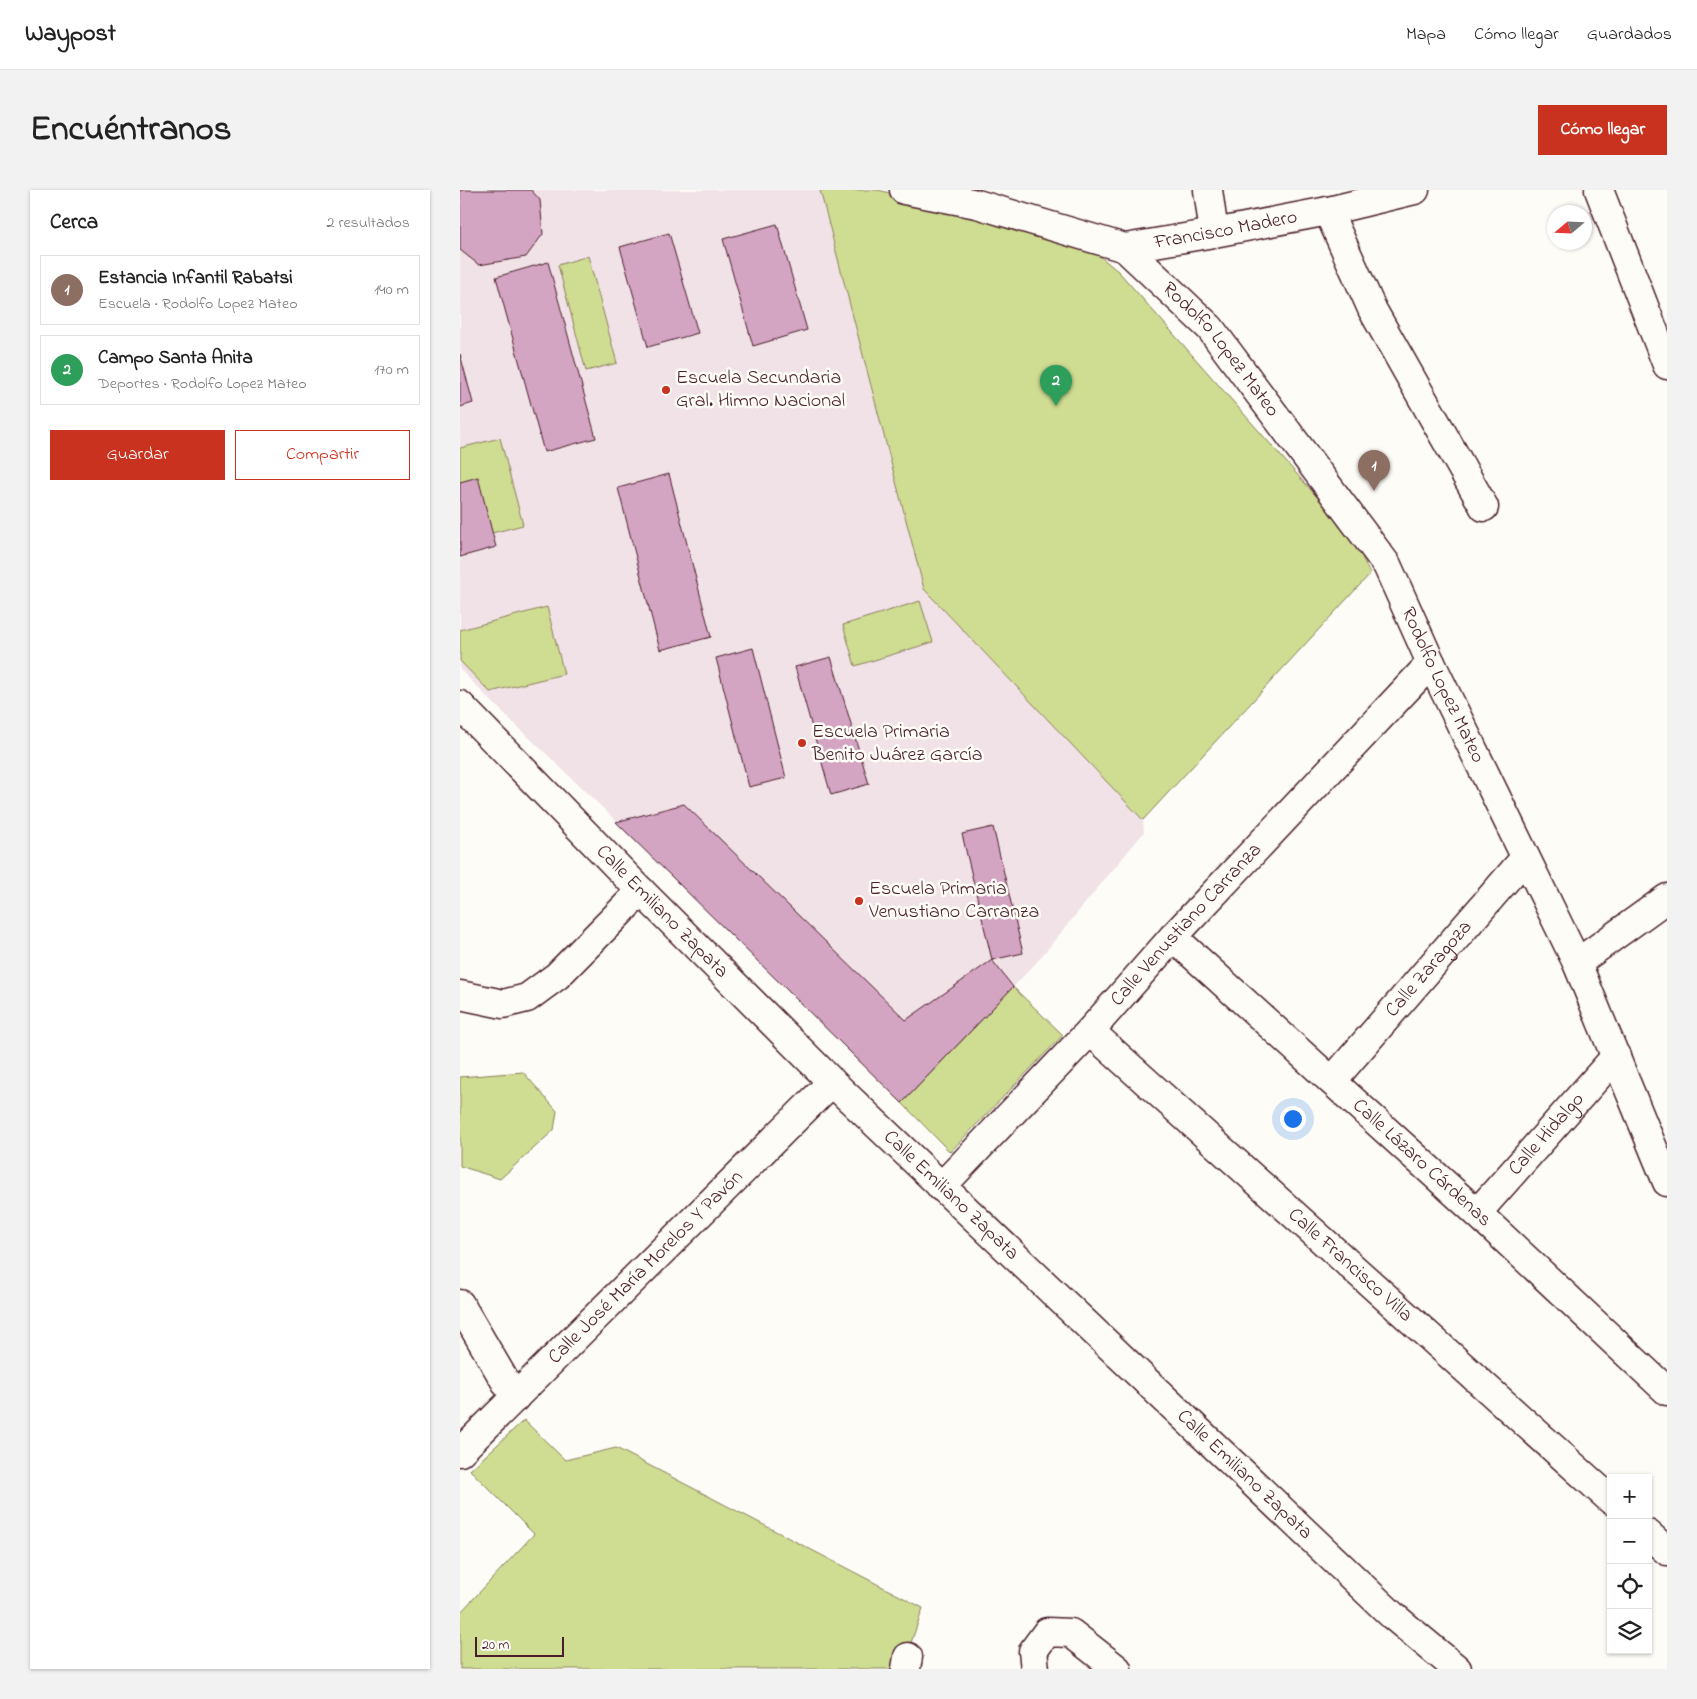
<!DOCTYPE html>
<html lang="es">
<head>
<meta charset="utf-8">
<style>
	body { margin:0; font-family:"Indie Flower",sans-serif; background:#f2f2f2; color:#222 }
	.controls { position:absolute; right:15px; bottom:15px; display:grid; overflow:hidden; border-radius:0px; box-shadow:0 1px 4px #0004 }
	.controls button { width:45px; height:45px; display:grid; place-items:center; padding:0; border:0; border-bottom:1px solid #e0e0e0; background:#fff; color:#222; font:25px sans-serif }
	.compass { position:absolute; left:1087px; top:15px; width:45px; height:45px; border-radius:50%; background:#fff; box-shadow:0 1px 4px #0004; rotate:251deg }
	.scale { position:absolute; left:15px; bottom:12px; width:89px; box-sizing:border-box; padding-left:5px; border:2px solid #4a1f2b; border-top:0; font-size:14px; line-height:18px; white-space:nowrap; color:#4a1f2b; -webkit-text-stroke:4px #fdfcf7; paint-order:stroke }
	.you { position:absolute; left:832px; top:928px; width:18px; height:18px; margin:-12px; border:4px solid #fff; border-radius:50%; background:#1a73e8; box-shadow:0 0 0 8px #1a73e833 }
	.badge { display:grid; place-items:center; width:32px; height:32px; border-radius:50%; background:#c8321e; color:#fff; font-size:16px; font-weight:700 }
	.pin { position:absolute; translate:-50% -41px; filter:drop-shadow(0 1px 2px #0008) }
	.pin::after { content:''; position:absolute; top:26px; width:18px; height:15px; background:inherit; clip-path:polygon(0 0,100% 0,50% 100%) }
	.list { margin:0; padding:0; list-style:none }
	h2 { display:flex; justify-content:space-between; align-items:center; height:65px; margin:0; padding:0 20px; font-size:21px }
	h2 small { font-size:16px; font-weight:400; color:#767676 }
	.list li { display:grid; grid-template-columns:32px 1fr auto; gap:15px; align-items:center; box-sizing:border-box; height:70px; margin:0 10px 10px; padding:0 10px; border:1px solid #e0e0e0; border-radius:0px }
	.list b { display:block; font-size:19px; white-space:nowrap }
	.list p { margin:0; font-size:16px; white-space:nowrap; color:#767676 }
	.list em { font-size:16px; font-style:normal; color:#767676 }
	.actions { display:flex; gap:10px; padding:15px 20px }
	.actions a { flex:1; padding:11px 0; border:1px solid #c8321e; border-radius:0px; text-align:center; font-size:18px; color:#c8321e }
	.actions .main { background:#c8321e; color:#fff }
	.icon { flex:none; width:28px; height:28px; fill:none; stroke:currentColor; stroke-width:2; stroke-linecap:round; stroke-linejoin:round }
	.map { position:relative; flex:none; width:1207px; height:1479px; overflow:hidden; border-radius:0px }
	header { display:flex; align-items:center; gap:30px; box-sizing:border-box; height:70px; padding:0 25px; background:#fff; border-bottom:1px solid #e0e0e0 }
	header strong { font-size:24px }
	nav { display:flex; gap:28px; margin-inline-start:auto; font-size:18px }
	.intro { display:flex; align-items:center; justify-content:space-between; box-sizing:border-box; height:120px; padding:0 30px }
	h1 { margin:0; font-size:35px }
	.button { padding:12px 22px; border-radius:0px; background:#c8321e; color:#fff; font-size:18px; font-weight:700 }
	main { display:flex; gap:30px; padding:0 30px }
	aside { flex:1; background:#fff; border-radius:0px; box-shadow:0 1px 4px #0004 }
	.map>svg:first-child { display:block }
	.built { fill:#f1e2e7 }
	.green { fill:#cedd91; stroke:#8c7e5e }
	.building { fill:#d4a4c3; stroke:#4a1f2b }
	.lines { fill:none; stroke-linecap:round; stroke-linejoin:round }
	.minor-casing { stroke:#4a1f2b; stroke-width:31 }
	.major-casing { stroke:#4a1f2b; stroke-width:31 }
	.minor { stroke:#fdfcf7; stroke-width:28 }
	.major { stroke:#fdfcf7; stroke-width:28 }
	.poi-dot { fill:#c8321e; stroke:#fdfcf7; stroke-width:2 }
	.labels { text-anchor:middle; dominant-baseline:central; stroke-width:5; stroke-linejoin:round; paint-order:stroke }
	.street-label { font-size:20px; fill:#4a1f2b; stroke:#fdfcf7 }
	.poi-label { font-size:20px; fill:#4a1f2b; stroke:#fdfcf7; text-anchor:start }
</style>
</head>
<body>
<header>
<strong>Waypost</strong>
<nav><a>Mapa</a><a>Cómo llegar</a><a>Guardados</a></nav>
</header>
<div class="intro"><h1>Encuéntranos</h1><a class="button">Cómo llegar</a></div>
<main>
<aside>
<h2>Cerca<small>2 resultados</small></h2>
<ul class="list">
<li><span class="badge" style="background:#8d6e63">1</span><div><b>Estancia Infantil Rabatsi</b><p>Escuela · Rodolfo Lopez Mateo</p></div><em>140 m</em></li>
<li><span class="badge" style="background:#2e9e5b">2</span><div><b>Campo Santa Anita</b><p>Deportes · Rodolfo Lopez Mateo</p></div><em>170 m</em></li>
</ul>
<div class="actions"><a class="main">Guardar</a><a>Compartir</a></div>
</aside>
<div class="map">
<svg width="1207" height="1479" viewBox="0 0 1207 1479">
	<rect width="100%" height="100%" fill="#fdfcf7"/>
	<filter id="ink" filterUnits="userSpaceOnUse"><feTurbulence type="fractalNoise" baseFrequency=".02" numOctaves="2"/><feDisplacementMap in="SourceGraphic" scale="10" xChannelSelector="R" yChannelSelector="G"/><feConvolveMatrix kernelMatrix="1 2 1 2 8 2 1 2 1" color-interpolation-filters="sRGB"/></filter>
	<g filter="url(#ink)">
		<path class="built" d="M 0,0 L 360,0 L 464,399 L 683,630 L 684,642 L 575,774 L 442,913 L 153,628 L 28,508 L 0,479 Z"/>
		<path class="green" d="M 360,0 L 418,0 L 624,53 L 659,82 L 894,349 L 910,384 L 683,630 L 464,399 Z
			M 128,66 L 157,173 L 126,181 L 98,75 Z
			M 40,248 L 63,335 L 32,343 L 0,292 L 0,258 Z
			M 460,411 L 473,452 L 395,476 L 383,435 Z
			M 87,417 L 104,484 L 30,502 L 0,471 L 0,440 Z
			M 553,797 L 603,845 L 490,962 L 442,913 Z
			M 63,882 L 97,921 L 94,940 L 40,989 L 0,976 L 0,887 Z
			M 64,1230 L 105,1270 L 156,1258 L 463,1418 L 442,1479 L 0,1479 L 0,1423 L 74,1344 L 10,1280 Z"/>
		<path class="building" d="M 0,0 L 71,0 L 80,10 L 83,44 L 66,67 L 19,75 L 0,60 Z
			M 317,34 L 347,140 L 293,156 L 263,49 Z
			M 209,43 L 238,143 L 188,157 L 160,57 Z
			M 88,72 L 136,248 L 84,262 L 36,87 Z
			M 0,164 L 13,213 L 0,217 Z
			M 209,284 L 251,447 L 200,460 L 158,298 Z
			M 18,287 L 36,357 L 0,367 L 0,292 Z
			M 293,458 L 326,588 L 289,597 L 256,468 Z
			M 371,467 L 409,594 L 371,605 L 335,477 Z
			M 224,614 L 446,830 L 532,770 L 553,797 L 442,913 L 156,632 Z
			M 533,637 L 563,763 L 532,770 L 502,644 Z"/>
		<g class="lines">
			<g class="minor-casing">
				<g id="minor">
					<path id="s1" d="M 444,0 L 517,14 L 665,58 L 754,43 L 868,21 L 955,0"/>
					<path d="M 748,0 L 754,43"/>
					<path d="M 1139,0 L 1207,175"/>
					<path d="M 868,21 L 912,119 L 1024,317"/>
					<path id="s2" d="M 665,58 L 750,138 L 927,375 L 971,473 L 1117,773 L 1207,992"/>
					<path id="s3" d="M 713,747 L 1017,1023 L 1207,1201"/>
					<path d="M 1117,773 L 1207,708"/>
					<path d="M 0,805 L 43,814 L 67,808 L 97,786 L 181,701"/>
					<path id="s4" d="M 630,841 L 1151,1310"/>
					<path id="s5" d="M 872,891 L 1065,668"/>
					<path id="s6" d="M 481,997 L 630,841 L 713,747 L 971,473"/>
					<path id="s7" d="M 1017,1023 L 1156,866"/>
					<path d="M 0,1114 L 55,1208"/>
					<path id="s8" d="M 0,1262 L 372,892"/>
					<path d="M 1188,1344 L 1207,1361"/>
					<path d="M 446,1479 L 448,1467"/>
					<path d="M 575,1479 L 573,1461 L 587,1442 L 611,1443 L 657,1479"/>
				</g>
			</g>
			<g class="major-casing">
				<g id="major">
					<path id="s9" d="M 0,515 L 181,701 L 372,892 L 932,1425 L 997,1479"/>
				</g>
			</g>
			<use href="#minor" class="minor"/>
			<use href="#major" class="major"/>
		</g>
	</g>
	<g class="poi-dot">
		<circle cx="206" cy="200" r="5"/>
		<circle cx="342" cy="553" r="5"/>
		<circle cx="399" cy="711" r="5"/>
	</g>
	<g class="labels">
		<g class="street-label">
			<text stroke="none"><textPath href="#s1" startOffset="331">Francisco Madero</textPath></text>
			<text stroke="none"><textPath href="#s2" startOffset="140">Rodolfo Lopez Mateo</textPath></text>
			<text stroke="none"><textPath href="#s2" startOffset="545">Rodolfo Lopez Mateo</textPath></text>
			<text stroke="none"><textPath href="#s9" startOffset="289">Calle Emiliano Zapata</textPath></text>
			<text stroke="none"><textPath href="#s6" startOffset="359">Calle Venustiano Carranza</textPath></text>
			<text stroke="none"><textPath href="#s5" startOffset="148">Calle Zaragoza</textPath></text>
			<text stroke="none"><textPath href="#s7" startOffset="105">Calle Hidalgo</textPath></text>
			<text stroke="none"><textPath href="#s3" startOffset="336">Calle Lázaro Cárdenas</textPath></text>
			<text stroke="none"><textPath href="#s9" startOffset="694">Calle Emiliano Zapata</textPath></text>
			<text stroke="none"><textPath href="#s4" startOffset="350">Calle Francisco Villa</textPath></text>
			<text stroke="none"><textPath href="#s8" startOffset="262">Calle José María Morelos Y Pavón</textPath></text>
			<text stroke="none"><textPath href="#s9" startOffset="1099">Calle Emiliano Zapata</textPath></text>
		</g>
		<g class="poi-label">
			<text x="216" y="188">Escuela Secundaria<tspan x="216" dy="23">Gral. Himno Nacional</tspan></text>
			<text x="352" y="542">Escuela Primaria<tspan x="352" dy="23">Benito Juárez García</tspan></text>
			<text x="409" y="699">Escuela Primaria<tspan x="409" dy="23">Venustiano Carranza</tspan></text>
		</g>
	</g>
</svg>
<div class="controls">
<button>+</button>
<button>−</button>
<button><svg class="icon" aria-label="locate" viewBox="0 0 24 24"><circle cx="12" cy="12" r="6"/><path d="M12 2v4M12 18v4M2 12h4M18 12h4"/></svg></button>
<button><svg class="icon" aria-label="layers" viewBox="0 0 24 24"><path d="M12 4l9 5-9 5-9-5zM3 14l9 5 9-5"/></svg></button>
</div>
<svg class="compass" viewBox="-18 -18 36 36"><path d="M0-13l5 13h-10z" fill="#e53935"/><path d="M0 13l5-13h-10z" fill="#767676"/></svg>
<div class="scale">20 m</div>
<div class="you"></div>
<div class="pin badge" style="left:914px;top:301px;background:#8d6e63">1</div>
<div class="pin badge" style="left:596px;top:216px;background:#2e9e5b">2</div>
</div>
</main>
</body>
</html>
